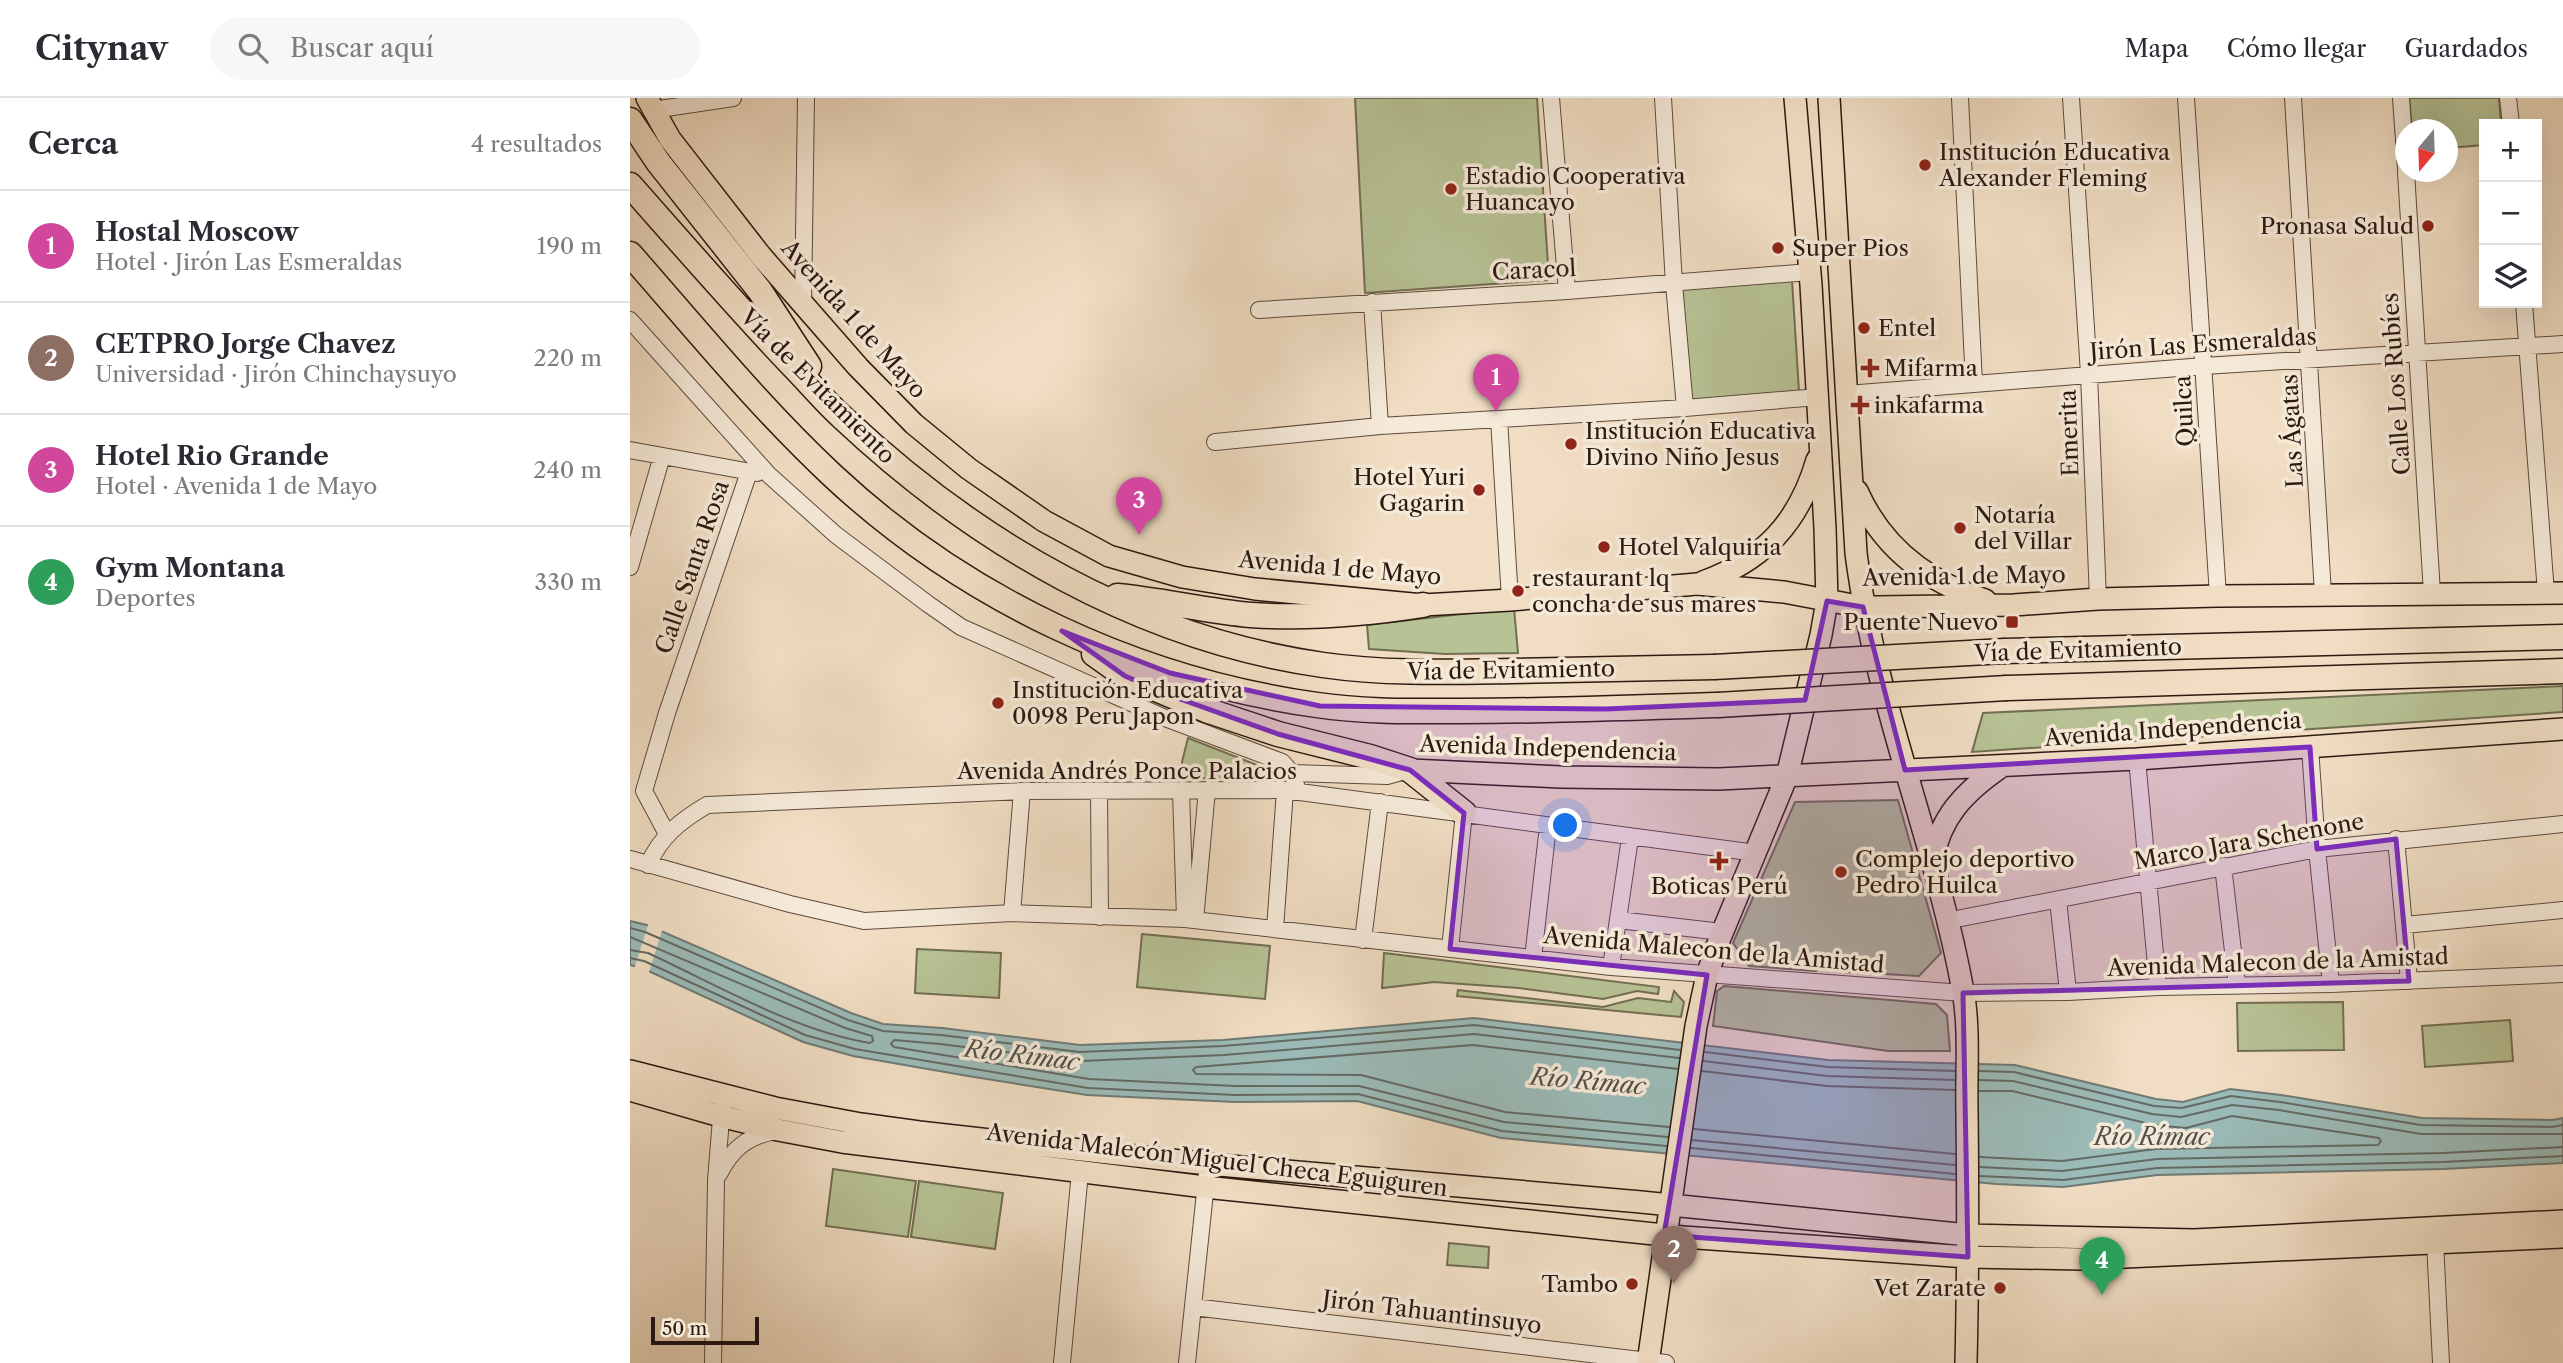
<!DOCTYPE html>
<html lang="es">
<head>
<meta charset="utf-8">
<style>
	body { margin:0; font-family:"Libre Caslon Text",serif; background:#f7f7f7; color:#2b2b33 }
	.controls { position:absolute; right:21px; top:21px; display:grid; overflow:hidden; border-radius:0px; box-shadow:0 7px 28px #0002 }
	.controls button { width:63px; height:63px; display:grid; place-items:center; padding:0; border:0; border-bottom:2px solid #e1e1e2; background:#fff; color:#2b2b33; font:35px sans-serif }
	.compass { position:absolute; left:1765px; top:21px; width:63px; height:63px; border-radius:50%; background:#fff; box-shadow:0 7px 28px #0002; rotate:199deg }
	.scale { position:absolute; left:21px; bottom:18px; width:108px; box-sizing:border-box; padding-left:7px; border:4px solid #2c1910; border-top:0; font-size:19px; line-height:24px; white-space:nowrap; color:#2c1910; -webkit-text-stroke:5px #f5e9d8; paint-order:stroke }
	.you { position:absolute; left:936px; top:728px; width:24px; height:24px; margin:-18px; border:5px solid #fff; border-radius:50%; background:#1a73e8; box-shadow:0 0 0 10px #1a73e833 }
	.badge { display:grid; place-items:center; width:46px; height:46px; border-radius:50%; background:#8f2418; color:#fff; font-size:23px; font-weight:700 }
	.pin { position:absolute; translate:-50% -58px; filter:drop-shadow(0 2px 4px #0008) }
	.pin::after { content:''; position:absolute; top:37px; width:24px; height:21px; background:inherit; clip-path:polygon(0 0,100% 0,50% 100%) }
	.list { margin:0; padding:0; list-style:none }
	h2 { display:flex; justify-content:space-between; align-items:center; height:91px; margin:0; padding:0 28px; font-size:30px }
	h2 small { font-size:23px; font-weight:400; color:#7c7c81 }
	.list li { display:grid; grid-template-columns:46px 1fr auto; gap:21px; align-items:center; box-sizing:border-box; height:112px; padding:0 28px; border-top:2px solid #e1e1e2 }
	.list b { display:block; font-size:26px; white-space:nowrap }
	.list p { margin:0; font-size:23px; white-space:nowrap; color:#7c7c81 }
	.list em { font-size:23px; font-style:normal; color:#7c7c81 }
	.icon { flex:none; width:38px; height:38px; fill:none; stroke:currentColor; stroke-width:2; stroke-linecap:round; stroke-linejoin:round }
	.map { position:relative; flex:none; width:1933px; height:1265px; overflow:hidden }
	header { display:flex; align-items:center; gap:42px; box-sizing:border-box; height:98px; padding:0 35px; background:#fff; border-bottom:2px solid #e1e1e2 }
	header strong { font-size:33px }
	nav { display:flex; gap:38px; margin-inline-start:auto; font-size:24px }
	.search { width:490px; height:63px; background:#f7f7f7; display:flex; align-items:center; gap:18px; box-sizing:border-box; padding:0 24px; border-radius:38px; color:#7c7c81; font-size:26px }
	main { display:flex }
	aside { flex:1; background:#fff }
	.map>svg:first-child { display:block }
	.green { fill:#b7c295; stroke:#726e52; stroke-width:2 }
	.water { fill:#9bbbb8; stroke:#6f7a75; stroke-width:2 }
	.pier { fill:#f0ddc3 }
	.lines { fill:none; stroke-linecap:round; stroke-linejoin:round }
	.shore { stroke:#646a64; stroke-width:2 }
	.minor-casing { stroke:#5d4a3d; stroke-width:18 }
	.major-casing { stroke:#2c1910; stroke-width:24 }
	.highway-casing { stroke:#2c1910; stroke-width:27 }
	.minor { stroke:#f5e9d8; stroke-width:16 }
	.major { stroke:#f0ddc3; stroke-width:21 }
	.highway { stroke:#f0ddc3; stroke-width:24 }
	.highway-bridge-casing { stroke:#2c1910; stroke-width:27; stroke-linecap:butt }
	.highway-bridge { stroke:#f0ddc3; stroke-width:24 }
	.marked { fill:#7b2cbf; fill-opacity:0.2; stroke:#7b2cbf; stroke-width:5; stroke-linejoin:round }
	.poi-dot { fill:#8f2418; stroke:#f5e9d8; stroke-width:2.5 }
	.labels { text-anchor:middle; dominant-baseline:central; stroke-width:7; stroke-linejoin:round; paint-order:stroke }
	.poi-label { font-size:23px; fill:#2c1910; stroke:#f5e9d8; text-anchor:start }
	.street-label { font-size:23px; fill:#2c1910; stroke:#f5e9d8 }
	.water-label { font-size:24px; font-style:italic; fill:#53524b; stroke:#f5e9d8 }
</style>
</head>
<body>
<header>
<strong>Citynav</strong>
<div class="search"><svg class="icon" aria-label="search" viewBox="0 0 24 24"><circle cx="10" cy="10" r="6"/><path d="M15 15l6 6"/></svg>Buscar aquí</div>
<nav><a>Mapa</a><a>Cómo llegar</a><a>Guardados</a></nav>
</header>
<main>
<aside>
<h2>Cerca<small>4 resultados</small></h2>
<ul class="list">
<li><span class="badge" style="background:#d1479c">1</span><div><b>Hostal Moscow</b><p>Hotel · Jirón Las Esmeraldas</p></div><em>190 m</em></li>
<li><span class="badge" style="background:#8d6e63">2</span><div><b>CETPRO Jorge Chavez</b><p>Universidad · Jirón Chinchaysuyo</p></div><em>220 m</em></li>
<li><span class="badge" style="background:#d1479c">3</span><div><b>Hotel Rio Grande</b><p>Hotel · Avenida 1 de Mayo</p></div><em>240 m</em></li>
<li><span class="badge" style="background:#2e9e5b">4</span><div><b>Gym Montana</b><p>Deportes</p></div><em>330 m</em></li>
</ul>
</aside>
<div class="map">
<svg width="1933" height="1265" viewBox="0 0 1933 1265">
	<rect width="100%" height="100%" fill="#f0ddc3"/>
	<filter id="stains"><feTurbulence type="fractalNoise" baseFrequency=".00286" numOctaves="4"/><feColorMatrix values="0 0 0 0 .2 0 0 0 0 .09 0 0 0 0 .02 0 0 0 .5 -.17"/></filter>
	<radialGradient id="worn" r=".72"><stop offset=".6" stop-color="#630" stop-opacity="0"/><stop offset="1" stop-color="#630" stop-opacity=".3"/></radialGradient>
	<path class="green" d="M 725,0 L 907,0 L 919,182 L 735,195 Z
		M 1779,0 L 1869,0 L 1871,26 L 1854,26 L 1854,47 L 1818,50 L 1818,32 L 1782,31 Z
		M 1162,182 L 1169,294 L 1058,303 L 1048,188 Z
		M 884,510 L 888,555 L 815,556 L 739,551 L 737,527 Z
		M 1933,588 L 1933,614 L 1342,654 L 1353,615 Z
		M 558,640 L 627,667 L 631,677 L 553,681 L 552,664 Z
		M 1268,702 L 1311,855 L 1289,878 L 1219,874 L 1213,866 L 1197,864 L 1186,873 L 1119,868 L 1103,845 L 1165,704 Z
		M 512,836 L 640,848 L 635,901 L 507,889 Z
		M 287,851 L 371,855 L 369,900 L 285,895 Z
		M 754,855 L 1029,889 L 1028,896 L 1007,893 L 973,901 L 889,890 L 804,884 L 752,890 Z
		M 1094,888 L 1306,906 L 1317,917 L 1320,953 L 1258,953 L 1083,928 L 1087,893 Z
		M 828,892 L 973,909 L 1008,900 L 1041,904 L 1044,893 L 1054,904 L 1051,919 L 827,898 Z
		M 1713,904 L 1714,952 L 1608,953 L 1607,905 Z
		M 1880,922 L 1883,963 L 1795,969 L 1792,928 Z
		M 203,1071 L 286,1083 L 278,1139 L 196,1128 Z
		M 289,1083 L 373,1095 L 365,1151 L 281,1139 Z
		M 819,1145 L 859,1149 L 858,1170 L 817,1167 Z"/>
	<path class="water" d="M 0,823 L 17,827 L 221,915 L 253,926 L 312,930 L 450,947 L 593,942 L 844,920 L 1198,962 L 1385,967 L 1526,1001 L 1553,1004 L 1600,991 L 1651,997 L 1792,1020 L 1922,1022 L 1933,1020 L 1933,1065 L 1813,1071 L 1527,1077 L 1433,1089 L 1366,1086 L 871,1040 L 727,1003 L 605,1004 L 457,997 L 338,978 L 223,958 L 173,944 L 12,870 L 0,867 Z"/>
	<path class="pier" d="M 19,824 L 33,830 L 18,877 L 4,871 Z"/>
	<g class="lines">
		<path class="shore" d="M 0,830 L 15,834 L 218,922 L 253,933 L 311,937 L 450,954 L 593,948 L 844,927 L 1050,952
			M 0,839 L 215,930 L 242,938 L 243,943 L 240,945 C 165,933 87,887 18,855 L 0,852
			M 0,860 L 14,863 L 175,937 L 225,951 L 458,990 L 605,997 L 728,996 L 872,1033 L 1037,1048
			M 1075,954 L 1198,969 L 1325,973
			M 1073,963 L 1197,978 L 1325,982
			M 1072,973 L 1197,988 L 1325,992
			M 1349,973 L 1384,974 L 1524,1008 L 1552,1010 L 1601,998 L 1650,1004 L 1791,1027 L 1922,1029 L 1933,1027
			M 1349,982 L 1383,983 L 1522,1016 L 1551,1019 L 1602,1007 L 1649,1012 L 1791,1036 L 1933,1036
			M 1349,993 L 1382,993 L 1524,1027 L 1556,1030 L 1602,1018 L 1749,1040 L 1751,1043 L 1748,1047 L 1526,1051 L 1432,1063 L 1350,1059
			M 1039,1029 L 875,1014 L 731,977 L 566,976 L 563,972 L 566,969 L 843,947 L 1048,971
			M 1064,1031 L 1325,1056
			M 1038,1039 L 874,1024 L 729,988 L 605,988 L 459,981 L 264,949 L 261,946 L 264,942 L 310,946 L 450,963 L 594,957 L 844,936 L 1049,960
			M 1062,1042 L 1325,1067
			M 1061,1050 L 1325,1076
			M 1350,1069 L 1432,1073 L 1527,1061 L 1813,1055 L 1933,1049
			M 1350,1078 L 1433,1082 L 1527,1070 L 1813,1064 L 1933,1058"/>
		<g class="minor-casing">
			<path id="minor" d="M 921,0 L 937,193
				M 1033,0 L 1044,186 L 1055,310
				M 1330,0 L 1344,286
				M 1441,0 L 1459,276 L 1468,501
				M 1556,0 L 1588,498
				M 1663,0 L 1693,496
				M 1771,0 L 1776,71
				M 1878,0 L 1881,26
				M 23,12 L 103,0
				M 1776,74 L 1802,495
				M 742,204 L 750,328
				M 1894,205 L 1916,495
				M 173,207 L 176,0
				M 629,212 L 937,193 L 1180,174
				M 0,222 L 139,377 L 206,437 L 298,506 L 331,529 L 535,620 L 652,664 L 662,675 L 668,693
				M 1217,296 L 1574,268 L 1933,246
				M 869,321 L 880,502
				M 585,344 L 750,328 L 1055,310 L 1188,299
				M 0,352 L 127,375
				M 0,469 L 32,358
				M 1680,649 L 1687,751 L 1701,886
				M 1507,661 L 1528,889
				M 662,675 L 757,678 L 778,672
				M 551,692 L 555,821
				M 469,693 L 470,819
				M 37,736 L 14,693 L 37,615 L 119,374
				M 1766,741 L 1779,883
				M 0,761 L 160,806 L 234,823 L 382,815 L 555,821 L 981,869 L 1333,895 L 1438,894 L 1528,889 L 1701,886 L 1933,876
				M 18,767 C 31,738 50,723 77,707 L 392,693 L 655,692 L 1126,755
				M 1593,768 L 1607,887
				M 1428,802 L 1438,894
				M 382,815 L 392,693
				M 565,822 L 577,692
				M 988,822 L 1092,834
				M 1316,823 L 1687,751 L 1933,726
				M 1774,827 L 1933,812
				M 645,831 L 655,692
				M 733,842 L 750,704
				M 820,851 L 834,715
				M 903,860 L 918,728
				M 981,869 L 1000,740
				M 89,1076 C 102,1051 117,1038 146,1033
				M 1805,1144 L 1811,1265
				M 563,1209 L 1036,1265
				M 83,1265 L 86,1082 L 92,1009
				M 432,1265 L 450,1074
				M 557,1265 L 578,1066"/>
		</g>
		<g class="major-casing">
			<path id="major" d="M 17,0 L 40,41 L 131,158 L 228,269 L 284,326 L 339,371 L 414,423 L 479,458 L 552,479 L 625,491 L 793,507 L 880,502 L 1067,486 L 1154,494 L 1233,509 L 1248,509 L 1384,507 L 1468,501 L 1588,498 L 1933,495
				M 1199,0 L 1226,455 C 1245,605 1306,745 1333,893 C 1340,931 1336,977 1337,1015 C 1338,1099 1338,1182 1336,1265
				M 1227,393 C 1252,449 1297,484 1355,502
				M 1073,484 C 1134,462 1169,424 1187,362
				M 780,672 L 931,679 L 1089,681 L 1507,661 L 1933,631
				M 1302,764 C 1310,719 1334,694 1372,668
				M 0,973 L 145,1010 L 231,1026 L 289,1034 L 578,1066 L 1011,1104 L 1338,1137 L 1564,1142 L 1933,1123
				M 0,992 L 90,1018 L 148,1032 L 212,1044 L 575,1089 L 1053,1139 L 1338,1159 L 1452,1161 L 1933,1139
				M 1018,1265 L 1066,928 L 1077,877 L 1090,840 L 1157,678 L 1191,537 L 1197,503 L 1195,430 L 1181,187 L 1165,0"/>
		</g>
		<g class="highway-casing">
			<path id="highway" d="M 0,22 L 28,64 L 130,193 L 179,268
				M 0,87 C 53,147 105,207 160,265 C 178,283 194,303 213,320 C 346,445 510,541 693,567 C 755,576 820,574 882,573 C 950,572 1017,570 1084,569
				M 0,156 C 66,231 130,310 203,378 C 336,502 508,582 687,607 C 734,614 784,613 831,613 C 917,613 1002,610 1088,607
				M 487,498 C 531,502 576,513 621,517 C 679,521 736,516 793,507
				M 1375,553 L 1933,539
				M 464,556 L 495,578 L 576,612 L 648,636 L 740,659 L 780,672 L 834,715
				M 1377,590 L 1933,573"/>
		</g>
		<use href="#minor" class="minor"/>
		<use href="#major" class="major"/>
		<use href="#highway" class="highway"/>
		<g class="highway-bridge-casing">
			<path id="highway-bridge" d="M 1084,569 L 1375,553
				M 1088,607 L 1377,590"/>
		</g>
		<use href="#highway-bridge" class="highway-bridge"/>
	</g>
	<path class="marked" d="M 1197,503 L 1233,509 L 1275,672 L 1680,649 L 1687,751 L 1766,741 L 1779,883 L 1333,895 L 1338,1159 L 1034,1137 L 1077,877 L 820,851 L 834,715 L 780,672 L 648,636 L 539,597 L 495,578 L 432,533 L 540,575 L 690,608 L 976,611 L 1175,602 Z"/>
	<g class="poi-dot">
		<circle cx="1295" cy="67" r="7"/>
		<circle cx="821" cy="91" r="7"/>
		<circle cx="1798" cy="128" r="7"/>
		<circle cx="1148" cy="150" r="7"/>
		<circle cx="1234" cy="230" r="7"/>
		<path d="M1236.5 259.5h7v7h7v7h-7v7h-7v-7h-7v-7h7z"/>
		<path d="M1226.5 296.5h7v7h7v7h-7v7h-7v-7h-7v-7h7z"/>
		<circle cx="941" cy="346" r="7"/>
		<circle cx="849" cy="392" r="7"/>
		<circle cx="1330" cy="430" r="7"/>
		<circle cx="974" cy="449" r="7"/>
		<circle cx="888" cy="493" r="7"/>
		<rect x="1375" y="517" width="14" height="14" rx="3.5"/>
		<circle cx="368" cy="605" r="7"/>
		<path d="M1085.5 752.5h7v7h7v7h-7v7h-7v-7h-7v-7h7z"/>
		<circle cx="1211" cy="774" r="7"/>
		<circle cx="1002" cy="1186" r="7"/>
		<circle cx="1370" cy="1190" r="7"/>
	</g>
	<g class="labels">
		<g class="poi-label">
			<text x="1309" y="54">Institución Educativa<tspan x="1309" dy="26">Alexander Fleming</tspan></text>
			<text x="835" y="78">Estadio Cooperativa<tspan x="835" dy="26">Huancayo</tspan></text>
			<text x="1784" y="128" text-anchor="end">Pronasa Salud</text>
			<text x="1162" y="150">Super Pios</text>
			<text x="1248" y="230">Entel</text>
			<text x="1254" y="270">Mifarma</text>
			<text x="1244" y="307">inkafarma</text>
			<text x="955" y="333">Institución Educativa<tspan x="955" dy="26">Divino Niño Jesus</tspan></text>
			<text x="835" y="379" text-anchor="end">Hotel Yuri<tspan x="835" dy="26">Gagarin</tspan></text>
			<text x="1344" y="417">Notaría<tspan x="1344" dy="26">del Villar</tspan></text>
			<text x="988" y="449">Hotel Valquiria</text>
			<text x="902" y="480">restaurant lq<tspan x="902" dy="26">concha de sus mares</tspan></text>
			<text x="1368" y="524" text-anchor="end">Puente Nuevo</text>
			<text x="382" y="592">Institución Educativa<tspan x="382" dy="26">0098 Peru Japon</tspan></text>
			<text x="1225" y="761">Complejo deportivo<tspan x="1225" dy="26">Pedro Huilca</tspan></text>
			<text x="1089" y="788" text-anchor="middle">Boticas Perú</text>
			<text x="988" y="1186" text-anchor="end">Tambo</text>
			<text x="1356" y="1190" text-anchor="end">Vet Zarate</text>
		</g>
		<g class="street-label">
			<text transform="translate(904 172) rotate(-3)">Caracol</text>
			<text transform="translate(224 221) rotate(48)">Avenida 1 de Mayo</text>
			<text transform="translate(1573 246) rotate(-4)">Jirón Las Esmeraldas</text>
			<text transform="translate(1766 286) rotate(-94)">Calle Los Rubíes</text>
			<text transform="translate(188 288) rotate(45)">Vía de Evitamiento</text>
			<text transform="translate(1554 313) rotate(-93)">Quilca</text>
			<text transform="translate(1662 333) rotate(-93)">Las Ágatas</text>
			<text transform="translate(1439 335) rotate(-92)">Emerita</text>
			<text transform="translate(62 469) rotate(-71)">Calle Santa Rosa</text>
			<text transform="translate(710 470) rotate(5)">Avenida 1 de Mayo</text>
			<text transform="translate(1334 478) rotate(-1)">Avenida 1 de Mayo</text>
			<text transform="translate(1448 552) rotate(-2)">Vía de Evitamiento</text>
			<text transform="translate(881 572) rotate(-1)">Vía de Evitamiento</text>
			<text transform="translate(1543 631) rotate(-4)">Avenida Independencia</text>
			<text transform="translate(918 650) rotate(2)">Avenida Independencia</text>
			<text x="497" y="673">Avenida Andrés Ponce Palacios</text>
			<text transform="translate(1619 743) rotate(-10)">Marco Jara Schenone</text>
			<text transform="translate(1084 852) rotate(5)">Avenida Malecon de la Amistad</text>
			<text transform="translate(1648 864) rotate(-2)">Avenida Malecon de la Amistad</text>
			<text transform="translate(587 1062) rotate(7)">Avenida Malecón Miguel Checa Eguiguren</text>
			<text transform="translate(802 1214) rotate(7)">Jirón Tahuantinsuyo</text>
		</g>
		<g class="water-label">
			<text transform="translate(392 957) rotate(7)">Río Rímac</text>
			<text transform="translate(958 983) rotate(5)">Río Rímac</text>
			<text x="1522" y="1038">Río Rímac</text>
		</g>
	</g>
	<rect width="100%" height="100%" filter="url(#stains)"/>
	<rect width="100%" height="100%" fill="url(#worn)"/>
</svg>
<div class="controls">
<button>+</button>
<button>−</button>
<button><svg class="icon" aria-label="layers" viewBox="0 0 24 24"><path d="M12 4l9 5-9 5-9-5zM3 14l9 5 9-5"/></svg></button>
</div>
<svg class="compass" viewBox="-18 -18 36 36"><path d="M0-13l5 13h-10z" fill="#e53935"/><path d="M0 13l5-13h-10z" fill="#7c7c81"/></svg>
<div class="scale">50 m</div>
<div class="you"></div>
<div class="pin badge" style="left:866px;top:314px;background:#d1479c">1</div>
<div class="pin badge" style="left:1044px;top:1186px;background:#8d6e63">2</div>
<div class="pin badge" style="left:509px;top:437px;background:#d1479c">3</div>
<div class="pin badge" style="left:1472px;top:1197px;background:#2e9e5b">4</div>
</div>
</main>
</body>
</html>
